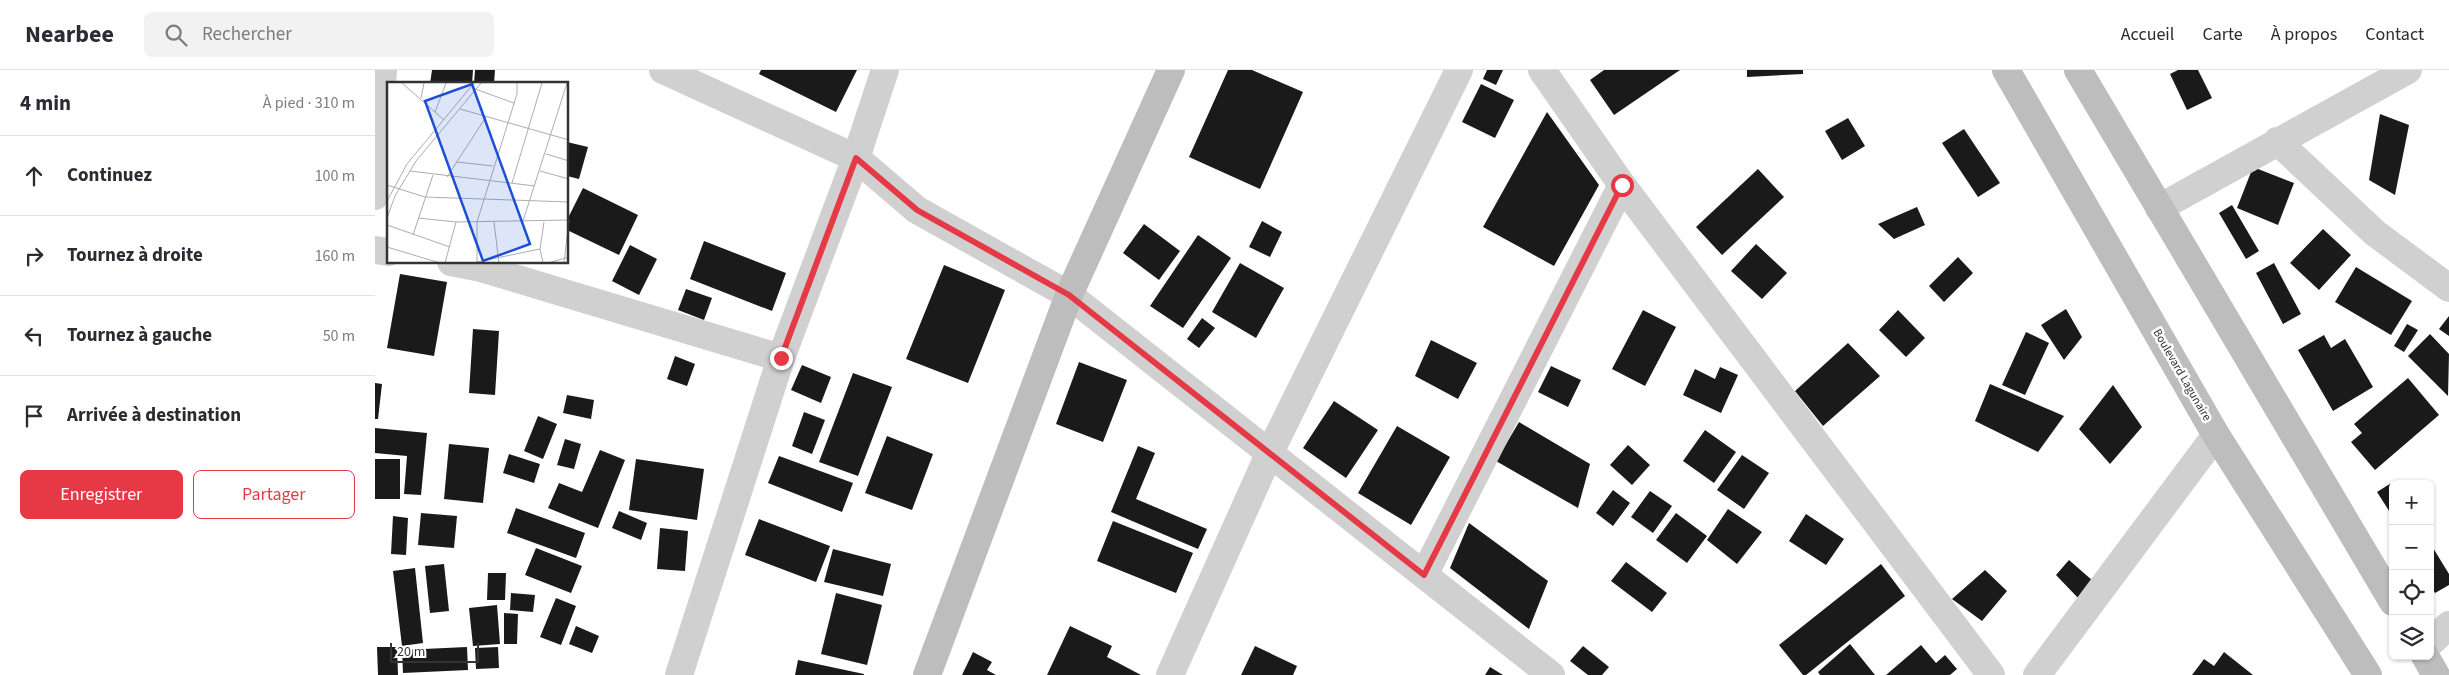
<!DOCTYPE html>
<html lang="fr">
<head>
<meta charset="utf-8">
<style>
	body { margin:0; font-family:"Source Sans 3",sans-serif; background:#f2f2f3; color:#2b2b33 }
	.controls { position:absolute; right:15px; bottom:15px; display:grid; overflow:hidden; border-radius:8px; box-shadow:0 1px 4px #0004 }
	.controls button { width:45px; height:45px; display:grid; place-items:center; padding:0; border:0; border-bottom:1px solid #e1e1e2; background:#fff; color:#2b2b33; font:25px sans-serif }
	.scale { position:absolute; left:15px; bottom:12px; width:89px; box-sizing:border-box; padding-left:5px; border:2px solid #333; border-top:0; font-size:14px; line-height:18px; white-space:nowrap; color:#333; -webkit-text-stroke:4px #fff; paint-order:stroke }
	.stop { position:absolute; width:15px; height:15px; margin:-11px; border:4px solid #e63946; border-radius:50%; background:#fff }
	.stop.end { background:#e63946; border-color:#fff; box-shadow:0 1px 5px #0008 }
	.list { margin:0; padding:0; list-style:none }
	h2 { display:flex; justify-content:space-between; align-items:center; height:65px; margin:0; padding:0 20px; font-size:21px }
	h2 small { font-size:16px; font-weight:400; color:#7c7c81 }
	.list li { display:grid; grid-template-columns:32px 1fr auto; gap:15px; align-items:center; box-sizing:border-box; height:80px; padding:0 20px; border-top:1px solid #e1e1e2 }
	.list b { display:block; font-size:19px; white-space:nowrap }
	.list em { font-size:16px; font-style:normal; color:#7c7c81 }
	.actions { display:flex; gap:10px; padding:15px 20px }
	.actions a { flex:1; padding:11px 0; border:1px solid #e63946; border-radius:8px; text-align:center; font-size:18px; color:#e63946 }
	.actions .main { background:#e63946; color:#fff }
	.icon { flex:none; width:28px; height:28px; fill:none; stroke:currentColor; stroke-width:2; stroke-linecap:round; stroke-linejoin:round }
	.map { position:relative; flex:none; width:2074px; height:605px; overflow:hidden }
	header { display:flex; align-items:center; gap:30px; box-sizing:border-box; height:70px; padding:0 25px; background:#fff; border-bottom:1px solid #e1e1e2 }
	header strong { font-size:24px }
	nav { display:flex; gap:28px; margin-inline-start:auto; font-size:18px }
	.search { width:350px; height:45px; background:#f2f2f3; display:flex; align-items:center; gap:12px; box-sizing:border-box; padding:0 18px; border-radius:8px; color:#7c7c81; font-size:19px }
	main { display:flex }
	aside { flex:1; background:#fff }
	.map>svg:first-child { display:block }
	.building { fill:#1a1a1a }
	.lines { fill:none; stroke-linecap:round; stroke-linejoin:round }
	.street { stroke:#d0d0d0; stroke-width:28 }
	.secondary { stroke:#bdbdbd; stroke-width:28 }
	.route { stroke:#e63946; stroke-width:6 }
	.labels { text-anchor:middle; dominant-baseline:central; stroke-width:5; stroke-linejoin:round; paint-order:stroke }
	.street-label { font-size:12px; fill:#333; stroke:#fff }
	.inset-road { fill:none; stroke:#adadad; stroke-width:1 }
	.view { fill:#1d4ed8; fill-opacity:0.15; stroke:#1d4ed8; stroke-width:2.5 }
	.inset-edge { fill:none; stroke:#333; stroke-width:2.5 }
</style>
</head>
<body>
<header>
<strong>Nearbee</strong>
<div class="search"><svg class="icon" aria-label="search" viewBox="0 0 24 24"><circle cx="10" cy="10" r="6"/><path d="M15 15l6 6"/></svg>Rechercher</div>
<nav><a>Accueil</a><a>Carte</a><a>À propos</a><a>Contact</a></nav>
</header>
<main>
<aside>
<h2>4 min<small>À pied · 310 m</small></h2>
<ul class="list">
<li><svg class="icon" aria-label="ahead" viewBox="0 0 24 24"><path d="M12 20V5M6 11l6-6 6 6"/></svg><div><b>Continuez</b></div><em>100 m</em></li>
<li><svg class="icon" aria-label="right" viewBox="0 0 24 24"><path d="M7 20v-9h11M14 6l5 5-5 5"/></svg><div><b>Tournez à droite</b></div><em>160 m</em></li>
<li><svg class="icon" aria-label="left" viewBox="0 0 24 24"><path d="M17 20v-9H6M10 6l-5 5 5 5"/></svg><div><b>Tournez à gauche</b></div><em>50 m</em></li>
<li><svg class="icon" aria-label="arrive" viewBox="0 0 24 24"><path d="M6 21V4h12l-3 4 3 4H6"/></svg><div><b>Arrivée à destination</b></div></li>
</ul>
<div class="actions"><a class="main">Enregistrer</a><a>Partager</a></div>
</aside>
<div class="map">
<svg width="2074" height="605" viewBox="0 0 2074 605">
	<rect width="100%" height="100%" fill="#fff"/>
	<path class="building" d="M 57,0 L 98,0 L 97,14 L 55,14 Z
		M 100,0 L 120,0 L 119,14 L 99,14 Z
		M 386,0 L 482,0 L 461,42 L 384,4 Z
		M 853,0 L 877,0 L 928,22 L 885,119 L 814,87 Z
		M 1112,0 L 1128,0 L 1121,15 L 1108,9 Z
		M 1229,0 L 1305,0 L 1239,45 L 1215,10 Z
		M 1372,0 L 1428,0 L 1428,4 L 1372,7 Z
		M 1803,0 L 1823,0 L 1837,28 L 1812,40 L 1795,4 Z
		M 1106,14 L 1139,30 L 1120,68 L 1087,52 Z
		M 1172,42 L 1224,115 L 1179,196 L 1108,157 Z
		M 2005,44 L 2034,55 L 2020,125 L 1994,110 Z
		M 1473,48 L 1490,76 L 1467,90 L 1450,61 Z
		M 1589,59 L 1625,113 L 1603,127 L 1567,73 Z
		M 192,72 L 213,77 L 204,109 L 192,106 Z
		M 1878,97 L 1919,113 L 1903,155 L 1862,138 Z
		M 1383,99 L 1409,127 L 1347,185 L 1321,157 Z
		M 208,118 L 263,145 L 244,185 L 192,160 L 192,150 Z
		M 1857,135 L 1884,181 L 1871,189 L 1844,143 Z
		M 1542,137 L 1550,155 L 1519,169 L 1503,154 Z
		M 887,151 L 907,162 L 895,187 L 874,177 Z
		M 769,154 L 805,181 L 784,210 L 748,183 Z
		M 1948,159 L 1976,185 L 1944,220 L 1915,193 Z
		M 823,165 L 856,188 L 808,258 L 775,236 Z
		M 329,171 L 411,203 L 397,241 L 315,209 Z
		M 1381,174 L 1412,203 L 1387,229 L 1356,201 Z
		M 255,175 L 282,189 L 264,225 L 237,211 Z
		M 1583,187 L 1598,203 L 1569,232 L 1554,216 Z
		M 865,193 L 909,218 L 881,268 L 837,242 Z
		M 1899,193 L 1926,244 L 1908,254 L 1881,203 Z
		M 569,195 L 630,220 L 593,313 L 531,289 Z
		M 1981,197 L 2037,231 L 2016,265 L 1960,232 Z
		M 25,204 L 72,212 L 59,286 L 12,278 Z
		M 311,219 L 337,228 L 329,250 L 303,240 Z
		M 1691,239 L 1707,267 L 1689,290 L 1666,255 Z
		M 1268,240 L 1301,257 L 1270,316 L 1237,299 Z
		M 1523,240 L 1550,268 L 1531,287 L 1504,260 Z
		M 2074,246 L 2074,266 L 2064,259 Z
		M 827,248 L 840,258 L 824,278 L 812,269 Z
		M 2032,254 L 2043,260 L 2029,282 L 2019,276 Z
		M 98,259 L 124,261 L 120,325 L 94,323 Z
		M 1651,262 L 1674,273 L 1650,325 L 1627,315 Z
		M 2055,264 L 2074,284 L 2073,326 L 2033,286 Z
		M 1949,265 L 1956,278 L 1970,269 L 1998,317 L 1958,341 L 1923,280 Z
		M 1056,270 L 1102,293 L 1083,329 L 1040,306 Z
		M 1473,273 L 1505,306 L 1448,356 L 1420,321 Z
		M 300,286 L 320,294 L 312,316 L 292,309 Z
		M 704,292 L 752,310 L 728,372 L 681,354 Z
		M 427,295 L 456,307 L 446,333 L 416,320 Z
		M 1176,296 L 1206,310 L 1193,337 L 1163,322 Z
		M 1345,297 L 1363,305 L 1346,343 L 1308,325 L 1320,299 L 1340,309 Z
		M 478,303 L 517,317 L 483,406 L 444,392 Z
		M 2033,308 L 2064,345 L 2000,400 L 1976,372 L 1987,363 L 1979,354 Z
		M 0,313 L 7,314 L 3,349 L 0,349 Z
		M 1615,314 L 1689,346 L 1663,382 L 1600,351 Z
		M 1738,315 L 1767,357 L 1735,394 L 1704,359 Z
		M 192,325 L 219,330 L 216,349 L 188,343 Z
		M 959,331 L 1003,360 L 971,408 L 928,378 Z
		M 429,342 L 450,350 L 437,384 L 417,376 Z
		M 163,346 L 182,354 L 168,389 L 149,381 Z
		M 1144,352 L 1215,394 L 1203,438 L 1121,391 Z
		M 1022,356 L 1075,387 L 1036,455 L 983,423 Z
		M 0,358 L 52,363 L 46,425 L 29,424 L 32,386 L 0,383 Z
		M 1330,360 L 1361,382 L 1339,413 L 1308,391 Z
		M 512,366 L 558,384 L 537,440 L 490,423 Z
		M 190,369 L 206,374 L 199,399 L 182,395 Z
		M 74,374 L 114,378 L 108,433 L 69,429 Z
		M 1253,375 L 1275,395 L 1257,415 L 1235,395 Z
		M 763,376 L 780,383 L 761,429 L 832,459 L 823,479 L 736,442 Z
		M 225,380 L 250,390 L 223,458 L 173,438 L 184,413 L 207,422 Z
		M 134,384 L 165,394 L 159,413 L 128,403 Z
		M 1367,385 L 1394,403 L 1369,439 L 1342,420 Z
		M 404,386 L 478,413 L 467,442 L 393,413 Z
		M 0,389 L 25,389 L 25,429 L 0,429 Z
		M 261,389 L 329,399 L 322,450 L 254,440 Z
		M 2021,410 L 2023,414 L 2018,414 L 2018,447 L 2002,422 Z
		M 1238,420 L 1255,433 L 1238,456 L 1221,443 Z
		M 1275,421 L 1297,436 L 1278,463 L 1256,447 Z
		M 141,438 L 210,463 L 201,488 L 132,463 Z
		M 1353,439 L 1387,462 L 1362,494 L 1332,470 Z
		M 244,441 L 272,453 L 266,470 L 237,458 Z
		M 46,443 L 82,446 L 79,478 L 43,475 Z
		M 1301,443 L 1332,466 L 1312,493 L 1281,470 Z
		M 1431,444 L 1469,469 L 1451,495 L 1414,471 Z
		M 18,446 L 33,448 L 31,485 L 16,484 Z
		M 384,449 L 455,476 L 441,512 L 370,485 Z
		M 738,451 L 818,483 L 801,523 L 722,491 Z
		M 1094,453 L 1173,511 L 1154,559 L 1075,498 Z
		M 285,458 L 313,461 L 310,501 L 282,499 Z
		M 2055,473 L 2074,504 L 2074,515 L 2060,523 L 2055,515 Z
		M 161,478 L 207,496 L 196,523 L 150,505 Z
		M 458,479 L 516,494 L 508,526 L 449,512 Z
		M 1694,490 L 1718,511 L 1704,529 L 1681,505 Z
		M 1251,492 L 1292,523 L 1277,542 L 1236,511 Z
		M 69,494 L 74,541 L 55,543 L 50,496 Z
		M 1506,494 L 1530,526 L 1431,605 L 1428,605 L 1404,575 Z
		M 40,498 L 48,573 L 27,576 L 18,501 Z
		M 1610,500 L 1632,521 L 1607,551 L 1577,529 Z
		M 113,503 L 131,503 L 130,530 L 112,530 Z
		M 136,523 L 160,525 L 158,542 L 135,540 Z
		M 461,523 L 507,535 L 492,595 L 446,584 Z
		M 181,528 L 201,536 L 186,575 L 165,567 Z
		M 122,535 L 125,574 L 98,576 L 94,538 Z
		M 129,543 L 143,544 L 142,574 L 129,574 Z
		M 201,556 L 224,566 L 217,583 L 194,574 Z
		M 695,556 L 737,576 L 732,587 L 766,605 L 672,605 Z
		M 1475,574 L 1500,605 L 1445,605 L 1443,602 Z
		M 1546,575 L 1561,593 L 1570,585 L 1582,599 L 1575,605 L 1511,605 Z
		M 880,576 L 922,596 L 918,605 L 866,605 Z
		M 1208,576 L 1234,597 L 1227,605 L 1213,605 L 1195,591 Z
		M 2,577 L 22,577 L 23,605 L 3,605 Z
		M 92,577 L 93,600 L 28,603 L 27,580 Z
		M 123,577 L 124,598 L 101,599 L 100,578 Z
		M 598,582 L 617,592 L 612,600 L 621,605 L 587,605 Z
		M 1849,582 L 1878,605 L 1817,605 L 1829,589 L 1839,596 Z
		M 423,590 L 489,604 L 489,605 L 420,605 Z
		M 1115,597 L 1128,605 L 1110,605 Z"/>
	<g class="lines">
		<path class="street" d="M 288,0 L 481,88 L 542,140 L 694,225 L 1176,605
			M 1167,0 L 1247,115 L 1616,605
			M 1902,71 L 2000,163 L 2074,218
			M 0,126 L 8,0
			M 1784,138 L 2033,0
			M 0,180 L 14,182
			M 76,192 L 106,198 L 406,288
			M 1049,505 L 1247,115
			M 2055,573 L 2074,555
			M 304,605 L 406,288 L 481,88 L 510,0
			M 795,605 L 895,382 L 1084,0
			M 1662,605 L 1841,365"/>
		<path class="secondary" d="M 1631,0 L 1841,365 L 1993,605
			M 1703,0 L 2018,532
			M 2050,586 L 2061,605
			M 552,605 L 694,225 L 796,0"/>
	</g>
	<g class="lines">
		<path class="route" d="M 406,288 L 481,88 L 542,140 L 694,225 L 1049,505 L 1247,115"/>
	</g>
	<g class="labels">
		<g class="street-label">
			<text transform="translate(1807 305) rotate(60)">Boulevard Lagunaire</text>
		</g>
	</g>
	<g transform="translate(12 12)">
		<rect width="181" height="181" fill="#fff"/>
		<path class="inset-road" d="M 15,1 L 57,38M 88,7 L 127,21M 34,16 L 37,1M 73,27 L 182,58M 48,30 L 59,1M 159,72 L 182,79M 70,80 L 106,84M 23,89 L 148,104M 153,89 L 182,97M 60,95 L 99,35M 125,101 L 155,1M 0,103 L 38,115 L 182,120M 0,119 L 20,82 L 87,1M 0,136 L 8,114 L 29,79 L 94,1M 31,136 L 69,140 L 182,138M 136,139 L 180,1M 107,140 L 112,181M 0,143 L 63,165M 26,153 L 46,93M 0,165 L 53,181M 90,180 L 90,140 L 130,12 L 130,1M 90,180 L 153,167M 58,181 L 69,140M 156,181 L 153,167 L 157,140M 161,181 L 182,175M 177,181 L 182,138"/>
		<path class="view" d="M 85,2 L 143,162 L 96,179 L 38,19 Z"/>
		<rect width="181" height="181" class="inset-edge"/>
	</g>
</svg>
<div class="controls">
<button>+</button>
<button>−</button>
<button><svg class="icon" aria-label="locate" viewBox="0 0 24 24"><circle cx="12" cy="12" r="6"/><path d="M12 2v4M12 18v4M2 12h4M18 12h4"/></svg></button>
<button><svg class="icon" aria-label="layers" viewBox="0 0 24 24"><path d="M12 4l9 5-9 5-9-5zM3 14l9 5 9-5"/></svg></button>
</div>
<div class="scale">20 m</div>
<div class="stop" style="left:1247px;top:115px"></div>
<div class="stop end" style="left:406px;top:288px"></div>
</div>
</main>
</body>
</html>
